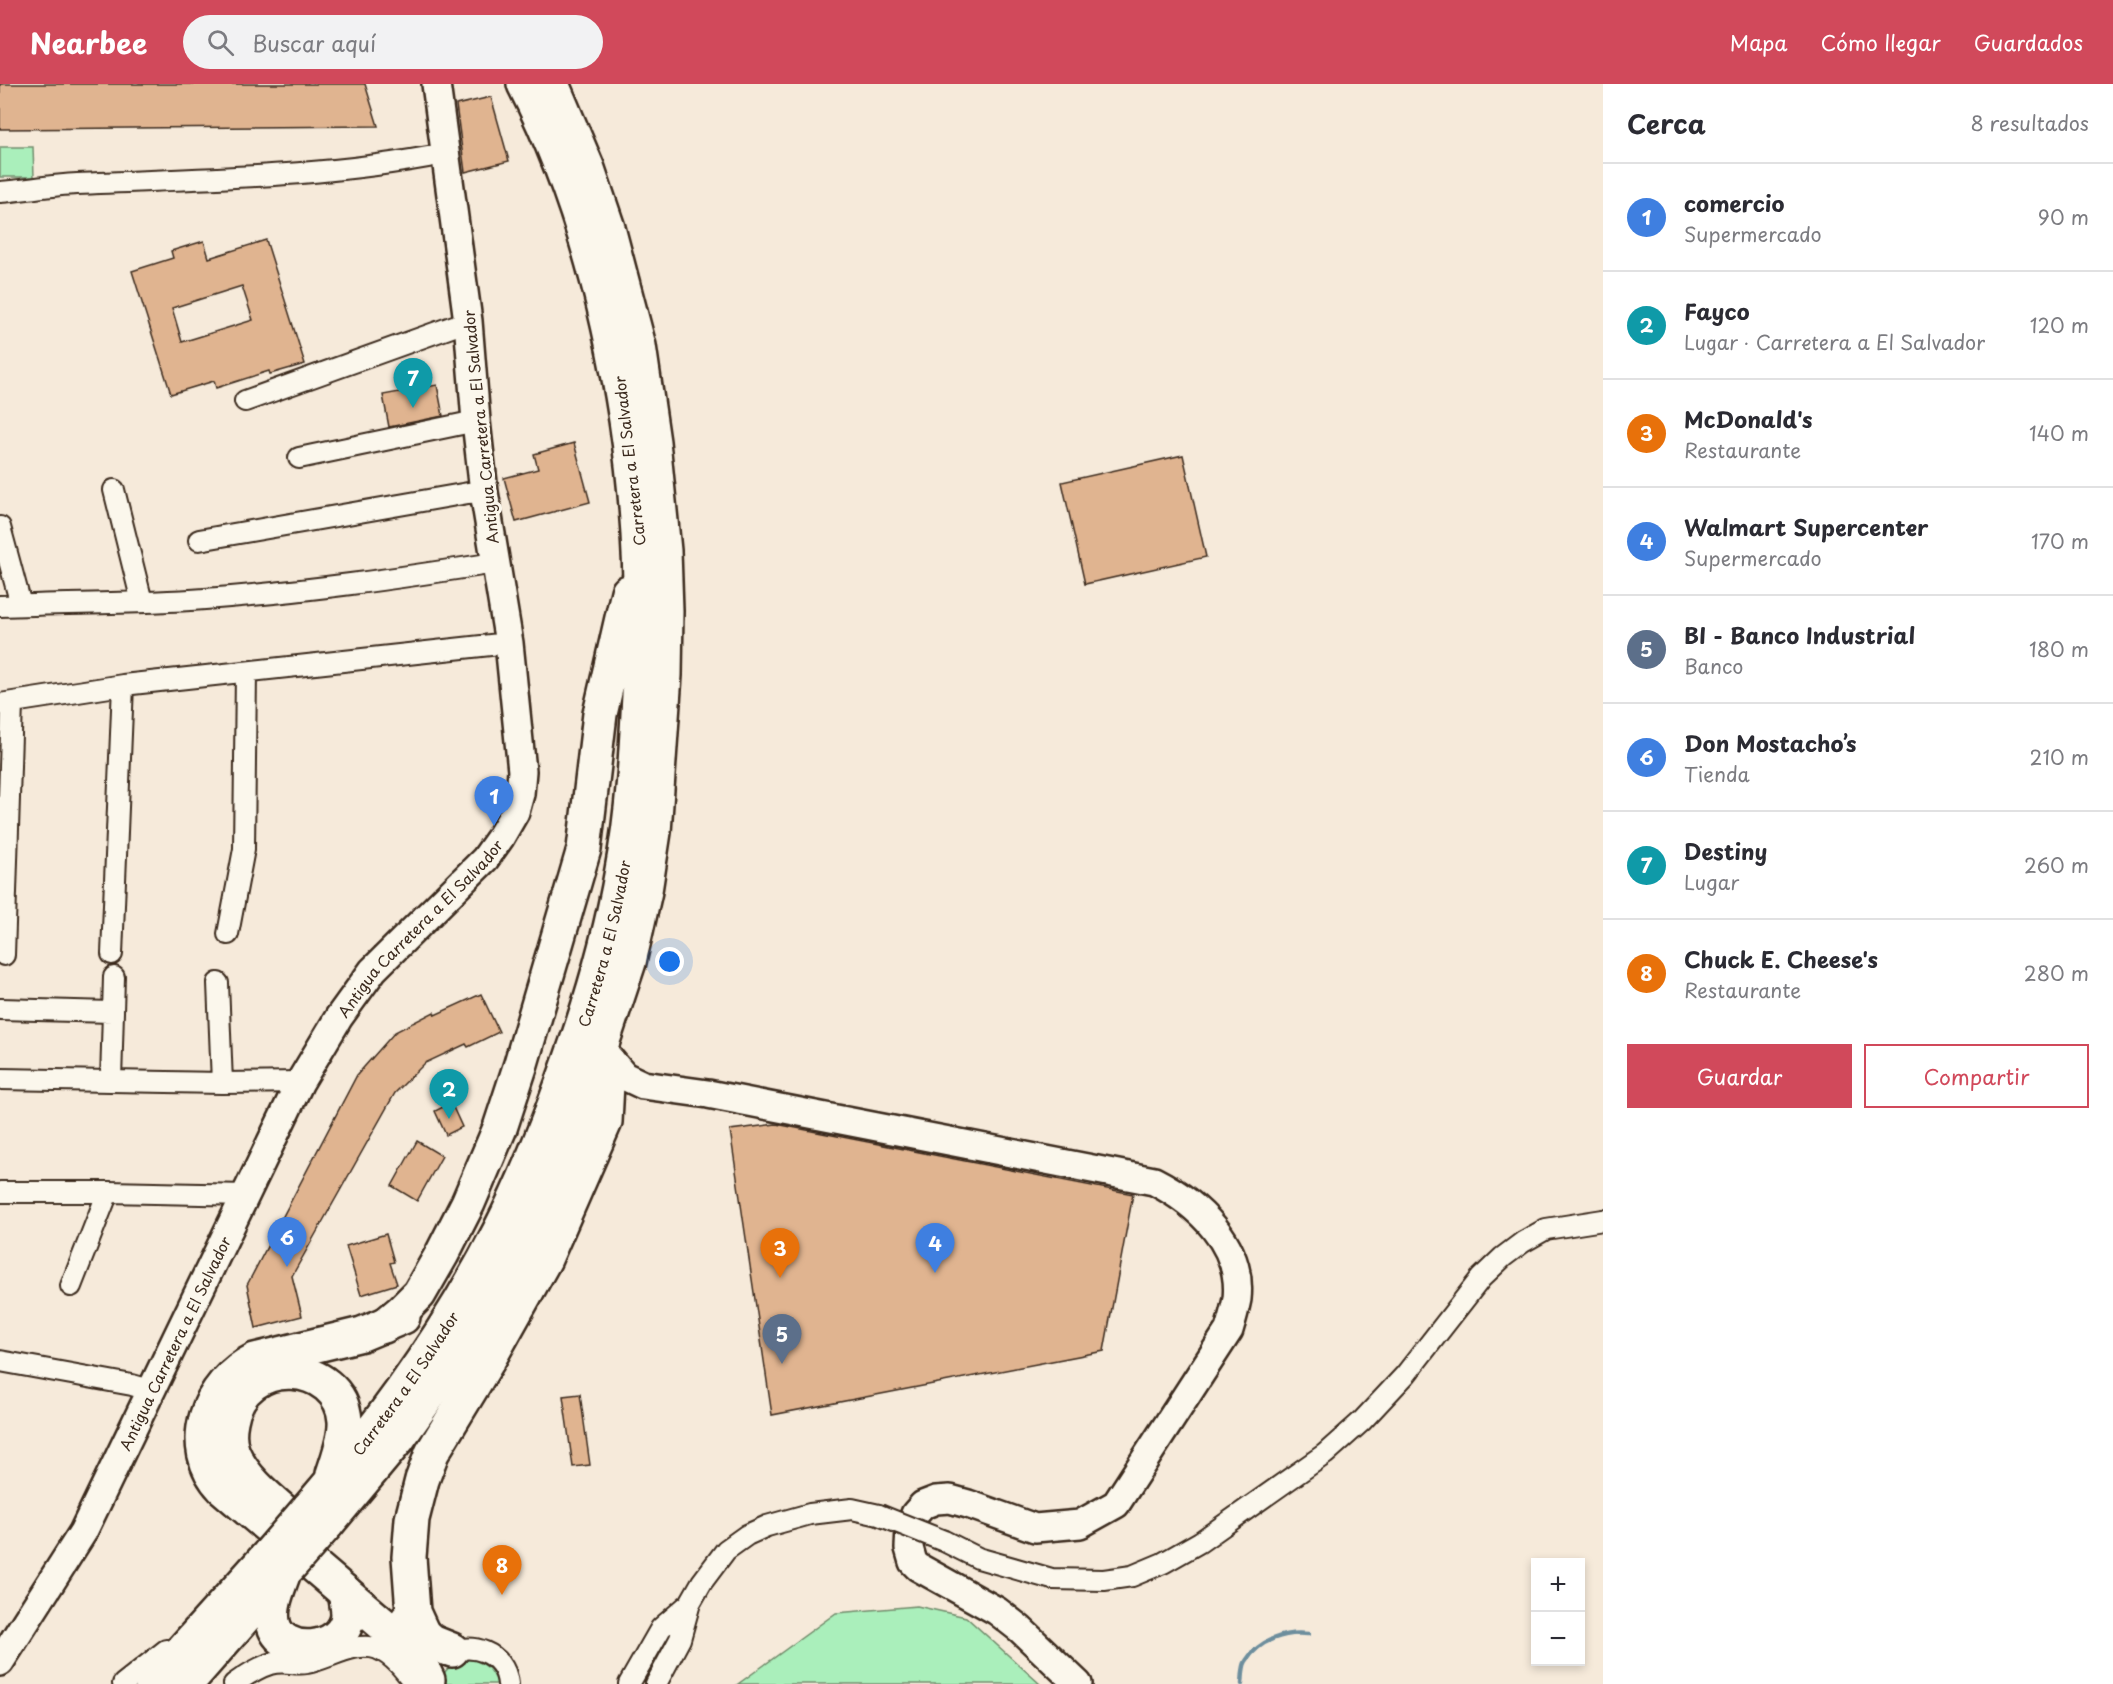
<!DOCTYPE html>
<html lang="es">
<head>
<meta charset="utf-8">
<style>
	body { margin:0; font-family:"Playpen Sans",sans-serif; background:#f2f2f3; color:#2b2b33 }
	.controls { position:absolute; right:18px; bottom:18px; display:grid; overflow:hidden; border-radius:0px; box-shadow:0 3px 9px #0003 }
	.controls button { width:54px; height:54px; display:grid; place-items:center; padding:0; border:0; border-bottom:2px solid #e1e1e2; background:#fff; color:#2b2b33; font:30px sans-serif }
	.you { position:absolute; left:670px; top:878px; width:21px; height:21px; margin:-15px; border:4px solid #fff; border-radius:50%; background:#1a73e8; box-shadow:0 0 0 9px #1a73e833 }
	.badge { display:grid; place-items:center; width:39px; height:39px; border-radius:50%; background:#d1495b; color:#fff; font-size:20px; font-weight:700 }
	.pin { position:absolute; translate:-50% -50px; filter:drop-shadow(0 2px 3px #0008) }
	.pin::after { content:''; position:absolute; top:32px; width:21px; height:18px; background:inherit; clip-path:polygon(0 0,100% 0,50% 100%) }
	.list { margin:0; padding:0; list-style:none }
	h2 { display:flex; justify-content:space-between; align-items:center; height:78px; margin:0; padding:0 24px; font-size:26px }
	h2 small { font-size:20px; font-weight:400; color:#7c7c81 }
	.list li { display:grid; grid-template-columns:39px 1fr auto; gap:18px; align-items:center; box-sizing:border-box; height:108px; padding:0 24px; border-top:2px solid #e1e1e2 }
	.list b { display:block; font-size:22px; white-space:nowrap }
	.list p { margin:0; font-size:20px; white-space:nowrap; color:#7c7c81 }
	.list em { font-size:20px; font-style:normal; color:#7c7c81 }
	.actions { display:flex; gap:12px; padding:18px 24px }
	.actions a { flex:1; padding:14px 0; border:2px solid #d1495b; border-radius:0px; text-align:center; font-size:21px; color:#d1495b }
	.actions .main { background:#d1495b; color:#fff }
	.icon { flex:none; width:33px; height:33px; fill:none; stroke:currentColor; stroke-width:2; stroke-linecap:round; stroke-linejoin:round }
	.map { position:relative; flex:none; width:1603px; height:1600px; overflow:hidden }
	header { display:flex; align-items:center; gap:36px; box-sizing:border-box; height:84px; padding:0 30px; background:#d1495b; color:#fff }
	header strong { font-size:28px }
	nav { display:flex; gap:33px; margin-inline-start:auto; font-size:21px }
	.search { width:420px; height:54px; background:#f2f2f3; display:flex; align-items:center; gap:15px; box-sizing:border-box; padding:0 21px; border-radius:33px; color:#7c7c81; font-size:22px }
	main { display:flex }
	aside { flex:1; background:#fff }
	.map>svg:first-child { display:block }
	.green { fill:#aaefbb; stroke:#728c6c; stroke-width:1.5 }
	.lines { fill:none; stroke-linecap:round; stroke-linejoin:round }
	.stream { stroke:#6d8e9d; stroke-width:4.5 }
	.building { fill:#e0b490; stroke:#3b2a1e; stroke-width:1.5; fill-rule:evenodd }
	.street-casing { stroke:#3b2a1e; stroke-width:24 }
	.secondary-casing { stroke:#3b2a1e; stroke-width:32 }
	.highway-casing { stroke:#3b2a1e; stroke-width:38 }
	.street { stroke:#fbf7ec; stroke-width:20 }
	.secondary { stroke:#fbf7ec; stroke-width:27 }
	.highway { stroke:#fbf7ec; stroke-width:33 }
	.street-bridge-casing { stroke:#3b2a1e; stroke-width:24; stroke-linecap:butt }
	.highway-bridge-casing { stroke:#3b2a1e; stroke-width:38; stroke-linecap:butt }
	.street-bridge { stroke:#fbf7ec; stroke-width:20 }
	.highway-bridge { stroke:#fbf7ec; stroke-width:33 }
	.labels { text-anchor:middle; dominant-baseline:central; stroke-width:6; stroke-linejoin:round; paint-order:stroke }
	.street-label { font-size:15px; fill:#3b2a1e; stroke:#fbf7ec }
</style>
</head>
<body>
<header>
<strong>Nearbee</strong>
<div class="search"><svg class="icon" aria-label="search" viewBox="0 0 24 24"><circle cx="10" cy="10" r="6"/><path d="M15 15l6 6"/></svg>Buscar aquí</div>
<nav><a>Mapa</a><a>Cómo llegar</a><a>Guardados</a></nav>
</header>
<main>
<div class="map">
<svg width="1603" height="1600" viewBox="0 0 1603 1600">
	<rect width="100%" height="100%" fill="#f6eada"/>
	<filter id="ink" filterUnits="userSpaceOnUse"><feTurbulence type="fractalNoise" baseFrequency=".0167" numOctaves="2"/><feDisplacementMap in="SourceGraphic" scale="12" xChannelSelector="R" yChannelSelector="G"/><feConvolveMatrix kernelMatrix="1 2 1 2 8 2 1 2 1" color-interpolation-filters="sRGB"/></filter>
	<g filter="url(#ink)">
		<path class="green" d="M 0,63 L 33,63 L 34,93 L 0,93 Z
			M 917,1522 L 966,1533 L 1040,1600 L 738,1600 L 836,1529 Z
			M 464,1575 C 481,1576 493,1583 497,1600 L 440,1600 C 443,1586 451,1580 464,1575 Z"/>
		<g class="lines">
			<path class="stream" d="M 1242,1600 C 1243,1593 1242,1583 1246,1577 C 1259,1556 1286,1547 1308,1550"/>
		</g>
		<path class="building" d="M 0,0 L 365,0 L 378,42 L 0,45 Z
			M 491,13 L 509,77 L 465,88 L 456,21 Z
			M 266,156 L 305,280 L 270,290 L 269,287 L 216,304 L 214,297 L 171,310 L 132,187 L 173,174 L 171,167 L 204,157 L 209,174 ZM 242,202 L 253,236 L 182,258 L 172,224 Z
			M 437,301 L 443,332 L 389,343 L 383,311 Z
			M 574,359 L 590,418 L 516,438 L 504,394 L 538,385 L 534,370 Z
			M 1183,371 L 1206,473 L 1085,500 L 1062,398 Z
			M 481,910 L 499,948 L 468,963 L 466,960 L 425,979 L 395,1009 L 292,1192 L 302,1232 L 256,1244 L 247,1201 L 357,991 L 395,948 L 434,928 L 435,931 Z
			M 451,1019 L 462,1043 L 446,1051 L 435,1027 Z
			M 776,1040 L 1133,1110 L 1104,1267 L 772,1331 L 730,1046 Z
			M 417,1057 L 442,1072 L 417,1117 L 392,1102 Z
			M 386,1150 L 394,1178 L 390,1179 L 397,1200 L 361,1211 L 346,1162 Z
			M 580,1310 L 590,1381 L 573,1383 L 563,1312 Z"/>
		<g class="lines">
			<g class="street-casing">
				<path id="street" d="M 0,108 C 26,106 51,101 77,100 C 200,94 323,94 444,70
					M 245,317 L 468,237
					M 299,374 L 476,337
					M 114,406 L 142,518
					M 0,443 L 21,521
					M 199,456 L 468,409 L 484,408
					M 0,522 C 68,519 137,520 205,515 C 303,508 399,494 495,479
					M 0,620 L 123,601 L 509,559
					M 228,850 L 244,765 L 246,588
					M 112,870 L 123,601
					M 4,871 L 12,619
					M 218,899 L 222,999
					M 0,925 L 112,928
					M 0,995 L 222,999 L 300,998
					M 111,997 L 114,893
					M 0,1108 L 108,1108 L 247,1111
					M 71,1202 L 108,1108
					M 0,1277 L 132,1301 L 150,1306
					M 944,1457 L 978,1474 L 1052,1495 L 1104,1496 L 1132,1492 L 1163,1479 L 1200,1458 L 1325,1370 L 1362,1337 L 1406,1290 L 1481,1194 L 1503,1173 L 1523,1158 L 1546,1145 L 1603,1136
					M 445,1571 C 470,1556 505,1568 508,1600
					M 123,1600 L 166,1566
					M 234,1600 C 245,1592 257,1584 270,1580 C 283,1576 294,1581 307,1579 C 329,1575 356,1556 378,1565 C 394,1572 405,1587 415,1600
					M 629,1600 L 661,1544 L 690,1519
					M 656,1600 L 680,1555 L 690,1519 L 702,1498 L 726,1466 L 747,1451 L 767,1442 L 810,1430 L 852,1425 L 879,1431"/>
			</g>
			<g class="secondary-casing">
				<g id="secondary">
					<path d="M 608,973 L 624,992 L 643,1001 L 708,1010 L 1154,1097 C 1197,1119 1243,1160 1237,1215 C 1235,1225 1232,1236 1229,1246 L 1116,1420 L 1080,1440 L 1035,1444 L 968,1420 L 950,1415 L 936,1416 L 923,1421 L 915,1430 L 910,1443 L 909,1464 L 913,1478 L 918,1483 L 997,1527 L 1020,1545 L 1078,1600"/>
					<path id="s1" d="M 0,1578 L 83,1448 L 300,998 L 339,933 L 373,886 L 485,775 L 500,754 L 515,728 L 520,710 L 522,687 L 509,559 L 484,408 L 476,337 L 468,237 L 436,0"/>
				</g>
			</g>
			<g class="highway-casing">
				<g id="highway">
					<path d="M 403,1233 L 362,1250 L 255,1276 C 208,1299 183,1362 223,1404 L 414,1567 L 428,1596"/>
					<path d="M 384,1242 L 402,1227 L 419,1210 L 442,1170 L 468,1119 L 500,1044 L 520,983 L 584,765 L 600,630 L 628,508"/>
					<path id="s2" d="M 308,1425 C 381,1341 448,1248 499,1148 C 530,1087 555,1022 577,957 C 596,901 612,844 622,786 C 633,728 636,670 639,611 C 643,519 640,427 626,336 C 608,220 578,105 524,0"/>
					<path d="M 294,1436 C 272,1417 245,1397 233,1369 C 229,1359 229,1347 231,1337 C 243,1268 341,1276 345,1337 C 346,1354 338,1374 333,1390"/>
					<path d="M 327,1440 L 398,1355 L 480,1239 L 541,1132 L 559,1090 L 629,878 L 645,807 L 654,748 L 665,591 L 666,527 L 664,467 L 653,358 L 639,262 L 608,144 L 588,85 L 552,0"/>
					<path d="M 284,1488 C 279,1503 270,1521 273,1538 C 280,1575 345,1569 348,1531 C 348,1524 346,1515 345,1508"/>
					<path d="M 407,1536 L 432,1558 L 452,1566"/>
					<path d="M 423,1550 L 413,1528 L 409,1473 L 412,1435 L 422,1396 L 432,1369 L 489,1275 L 545,1175 L 605,1038 L 608,980"/>
					<path d="M 152,1600 L 270,1469"/>
					<path d="M 186,1600 L 280,1493"/>
				</g>
			</g>
			<use href="#street" class="street"/>
			<use href="#secondary" class="secondary"/>
			<use href="#highway" class="highway"/>
			<g class="street-bridge-casing">
				<path id="street-bridge" d="M 879,1431 L 944,1457"/>
			</g>
			<g class="highway-bridge-casing">
				<path id="highway-bridge" d="M 270,1469 L 308,1425
					M 288,1484 L 327,1440"/>
			</g>
			<use href="#street-bridge" class="street-bridge"/>
			<use href="#highway-bridge" class="highway-bridge"/>
		</g>
	</g>
	<g class="labels">
		<g class="street-label">
			<text transform="translate(480 343) rotate(-96)">Antigua Carretera a El Salvador</text>
			<text transform="translate(629 377) rotate(-97)">Carretera a El Salvador</text>
			<text stroke="none"><textPath href="#s1" startOffset="850">Antigua Carretera a El Salvador</textPath></text>
			<text stroke="none"><textPath href="#s2" startOffset="645">Carretera a El Salvador</textPath></text>
			<text stroke="none"><textPath href="#s1" startOffset="364">Antigua Carretera a El Salvador</textPath></text>
			<text stroke="none"><textPath href="#s2" startOffset="159">Carretera a El Salvador</textPath></text>
		</g>
	</g>
</svg>
<div class="controls">
<button>+</button>
<button>−</button>
</div>
<div class="you"></div>
<div class="pin badge" style="left:494px;top:742px;background:#3f7fe0">1</div>
<div class="pin badge" style="left:449px;top:1035px;background:#0f9aa8">2</div>
<div class="pin badge" style="left:780px;top:1194px;background:#e8710a">3</div>
<div class="pin badge" style="left:935px;top:1189px;background:#3f7fe0">4</div>
<div class="pin badge" style="left:782px;top:1280px;background:#5c6f8a">5</div>
<div class="pin badge" style="left:287px;top:1183px;background:#3f7fe0">6</div>
<div class="pin badge" style="left:413px;top:324px;background:#0f9aa8">7</div>
<div class="pin badge" style="left:502px;top:1511px;background:#e8710a">8</div>
</div>
<aside>
<h2>Cerca<small>8 resultados</small></h2>
<ul class="list">
<li><span class="badge" style="background:#3f7fe0">1</span><div><b>comercio</b><p>Supermercado</p></div><em>90 m</em></li>
<li><span class="badge" style="background:#0f9aa8">2</span><div><b>Fayco</b><p>Lugar · Carretera a El Salvador</p></div><em>120 m</em></li>
<li><span class="badge" style="background:#e8710a">3</span><div><b>McDonald's</b><p>Restaurante</p></div><em>140 m</em></li>
<li><span class="badge" style="background:#3f7fe0">4</span><div><b>Walmart Supercenter</b><p>Supermercado</p></div><em>170 m</em></li>
<li><span class="badge" style="background:#5c6f8a">5</span><div><b>BI - Banco Industrial</b><p>Banco</p></div><em>180 m</em></li>
<li><span class="badge" style="background:#3f7fe0">6</span><div><b>Don Mostacho’s</b><p>Tienda</p></div><em>210 m</em></li>
<li><span class="badge" style="background:#0f9aa8">7</span><div><b>Destiny</b><p>Lugar</p></div><em>260 m</em></li>
<li><span class="badge" style="background:#e8710a">8</span><div><b>Chuck E. Cheese's</b><p>Restaurante</p></div><em>280 m</em></li>
</ul>
<div class="actions"><a class="main">Guardar</a><a>Compartir</a></div>
</aside>
</main>
</body>
</html>
